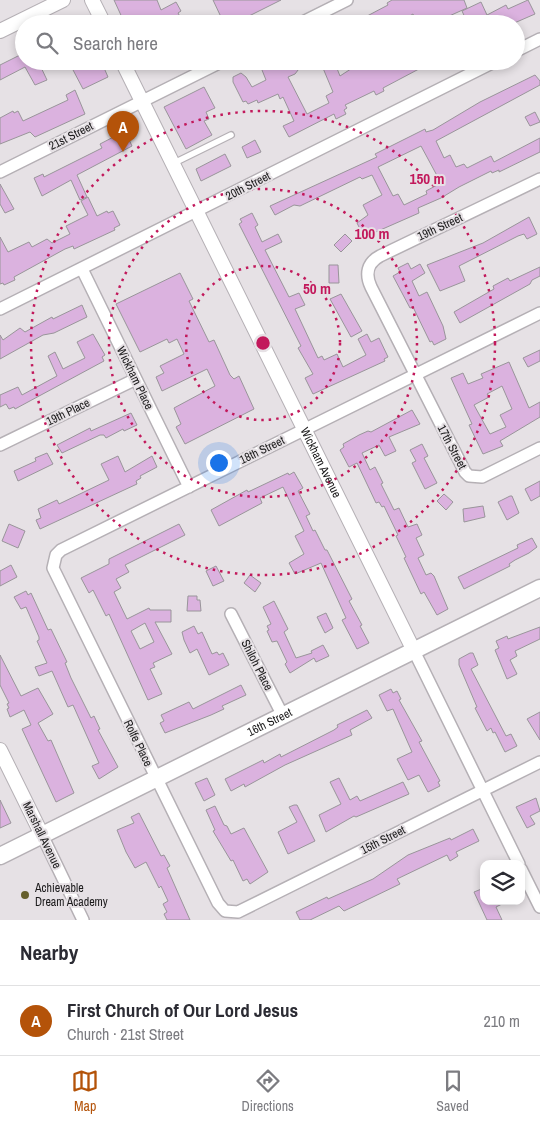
<!DOCTYPE html>
<html lang="en">
<head>
<meta charset="utf-8">
<style>
	body { margin:0; font-family:"Archivo Narrow",sans-serif; background:#f7f7f7; color:#2b2b33 }
	.controls { position:absolute; right:15px; bottom:15px; display:grid; overflow:hidden; border-radius:10px; box-shadow:0 2px 8px #0003 }
	.controls button { width:45px; height:45px; display:grid; place-items:center; padding:0; border:0; border-bottom:1px solid #e1e1e2; background:#fff; color:#2b2b33; font:25px sans-serif }
	.you { position:absolute; left:218px; top:462px; width:18px; height:18px; margin:-12px; border:4px solid #fff; border-radius:50%; background:#1a73e8; box-shadow:0 0 0 8px #1a73e833 }
	.badge { display:grid; place-items:center; width:32px; height:32px; border-radius:50%; background:#b45309; color:#fff; font-size:16px; font-weight:700 }
	.pin { position:absolute; translate:-50% -41px; filter:drop-shadow(0 1px 2px #0008) }
	.pin::after { content:''; position:absolute; top:26px; width:18px; height:15px; background:inherit; clip-path:polygon(0 0,100% 0,50% 100%) }
	.list { margin:0; padding:0; list-style:none }
	h2 { display:flex; justify-content:space-between; align-items:center; height:65px; margin:0; padding:0 20px; font-size:21px }
	h2 small { font-size:16px; font-weight:400; color:#7c7c81 }
	.list li { display:grid; grid-template-columns:32px 1fr auto; gap:15px; align-items:center; box-sizing:border-box; height:70px; padding:0 20px; border-top:1px solid #e1e1e2 }
	.list b { display:block; font-size:19px; white-space:nowrap }
	.list p { margin:0; font-size:16px; white-space:nowrap; color:#7c7c81 }
	.list em { font-size:16px; font-style:normal; color:#7c7c81 }
	.icon { flex:none; width:28px; height:28px; fill:none; stroke:currentColor; stroke-width:2; stroke-linecap:round; stroke-linejoin:round }
	.map { position:relative; flex:none; width:540px; height:920px; overflow:hidden }
	.search { position:absolute; background:#fff; box-shadow:0 2px 8px #0003; left:15px; right:15px; top:15px; height:55px; display:flex; align-items:center; gap:12px; box-sizing:border-box; padding:0 18px; border-radius:28px; color:#7c7c81; font-size:19px }
	.sheet { height:135px; background:#fff }
	nav { display:flex; justify-content:space-around; align-items:center; box-sizing:border-box; height:70px; border-top:1px solid #e1e1e2; background:#fff; font-size:14px; color:#7c7c81 }
	nav a { display:grid; justify-items:center; gap:2px }
	nav .on { color:#b45309 }
	.map>svg:first-child { display:block }
	.building { fill:#dbb2df; stroke:#99959a; fill-rule:evenodd }
	.lines { fill:none; stroke-linecap:round; stroke-linejoin:round }
	.service-casing { stroke:#b5b0b5; stroke-width:8 }
	.minor-casing { stroke:#b5b0b5; stroke-width:14 }
	.tertiary-casing { stroke:#b5b0b5; stroke-width:16 }
	.secondary-casing { stroke:#b5b0b5; stroke-width:19 }
	.service { stroke:#fff; stroke-width:5.5 }
	.minor { stroke:#fff; stroke-width:11 }
	.tertiary { stroke:#fff; stroke-width:14 }
	.secondary { stroke:#fff; stroke-width:16 }
	.ring { fill:none; stroke:#c2185b; stroke-width:2.5; stroke-dasharray:2.5 5 }
	.poi-dot { fill:#665f2c; stroke:#e6e1e5; stroke-width:2 }
	.labels { text-anchor:middle; dominant-baseline:central; stroke-width:4; stroke-linejoin:round; paint-order:stroke }
	.street-label { font-size:12px; fill:#1b1a1b; stroke:#e6e1e5 }
	.poi-label { font-size:12px; fill:#1b1a1b; stroke:#e6e1e5; text-anchor:start }
	.centre { fill:#c2185b; stroke:#e6e1e5; stroke-width:2.5 }
	.ring-label { font-size:15px; text-anchor:middle; font-weight:bold; fill:#c2185b; stroke:#e6e1e5; stroke-width:4; stroke-linejoin:round; paint-order:stroke }
</style>
</head>
<body>
<div class="map">
<svg width="540" height="920" viewBox="0 0 540 920">
	<rect width="100%" height="100%" fill="#e6e1e5"/>
	<path class="building" d="M 114,0 L 157,0 L 161,10 L 176,2 L 181,11 L 178,13 L 184,24 L 125,24 Z
		M 213,0 L 281,0 L 239,21 L 240,24 L 208,24 L 221,17 Z
		M 392,0 L 464,0 L 467,8 L 447,17 L 448,24 L 418,24 L 413,14 L 397,23 L 395,18 L 382,24 L 352,24 L 388,5 L 387,3 Z
		M 528,0 L 535,14 L 512,24 L 468,24 L 462,11 L 481,2 L 487,15 L 506,5 L 508,9 Z
		M 24,53 L 24,61 L 38,61 L 47,80 L 35,85 L 25,67 L 0,80 L 0,65 Z
		M 86,61 L 101,61 L 108,77 L 83,89 L 72,68 Z
		M 269,61 L 305,61 L 295,74 L 288,77 L 307,114 L 329,103 L 326,96 L 333,92 L 320,61 L 334,61 L 340,76 L 363,61 L 434,61 L 383,88 L 384,91 L 376,95 L 374,91 L 345,105 L 347,108 L 344,110 L 346,114 L 336,119 L 334,114 L 289,137 L 283,126 L 294,121 L 283,97 L 280,99 L 278,94 L 258,103 L 257,100 L 248,104 L 246,101 L 243,102 L 233,82 L 233,77 L 241,73 L 246,77 L 252,87 L 266,80 L 260,65 Z
		M 535,75 L 540,81 L 540,85 L 436,141 L 444,158 L 450,155 L 456,167 L 464,164 L 467,168 L 491,156 L 494,162 L 540,138 L 540,152 L 499,172 L 499,170 L 492,173 L 491,171 L 459,187 L 441,198 L 418,208 L 419,213 L 369,235 L 368,233 L 363,235 L 357,223 L 368,215 L 363,205 L 382,195 L 372,175 L 362,179 L 360,177 L 300,206 L 294,205 L 275,215 L 270,206 L 377,157 L 375,154 L 425,129 L 426,132 L 433,130 L 480,102 ZM 421,146 L 441,183 L 426,191 L 427,194 L 404,205 L 398,194 L 393,196 L 378,167 Z
		M 204,87 L 215,108 L 206,112 L 209,119 L 204,121 L 212,135 L 186,149 L 164,107 Z
		M 75,90 L 85,114 L 35,137 L 30,132 L 0,144 L 0,118 L 13,111 L 14,113 L 18,111 L 23,121 L 68,100 L 66,95 Z
		M 535,112 L 540,122 L 530,126 L 525,117 Z
		M 125,131 L 132,146 L 77,175 L 87,197 L 80,200 L 71,180 L 42,196 L 34,178 L 43,174 L 44,177 L 102,148 L 100,144 Z
		M 255,140 L 261,152 L 247,158 L 242,147 Z
		M 225,154 L 231,166 L 201,181 L 196,169 Z
		M 0,184 L 14,209 L 5,213 L 0,204 Z
		M 88,197 L 97,216 L 107,211 L 108,213 L 113,211 L 120,225 L 114,228 L 115,230 L 74,249 L 73,246 L 65,249 L 14,277 L 15,280 L 4,285 L 3,283 L 0,284 L 0,237 L 8,252 L 29,242 L 32,247 L 47,239 L 52,243 L 70,234 L 66,226 L 88,215 L 81,201 Z
		M 252,213 L 258,225 L 255,227 L 262,242 L 278,234 L 282,242 L 265,250 L 289,297 L 299,293 L 305,305 L 295,309 L 318,358 L 322,356 L 324,360 L 337,354 L 343,367 L 366,355 L 358,339 L 367,334 L 371,342 L 379,338 L 388,357 L 384,359 L 385,361 L 313,394 L 305,378 L 313,374 L 298,348 L 301,346 L 239,224 L 242,222 L 240,219 Z
		M 529,217 L 537,234 L 527,239 L 524,234 L 518,236 L 459,266 L 465,281 L 440,291 L 427,265 L 483,243 Z
		M 345,234 L 352,241 L 341,252 L 334,245 Z
		M 408,263 L 411,269 L 420,264 L 425,273 L 412,281 L 419,296 L 427,292 L 443,326 L 446,339 L 434,345 L 432,341 L 430,342 L 413,307 L 410,308 L 393,276 L 400,272 L 398,268 Z
		M 329,265 L 338,265 L 339,283 L 329,283 Z
		M 540,267 L 540,276 L 532,280 L 530,284 L 460,323 L 454,312 L 494,289 L 493,286 L 508,278 L 510,281 Z
		M 180,273 L 193,299 L 189,301 L 209,342 L 214,340 L 230,375 L 234,379 L 239,376 L 254,409 L 185,444 L 176,427 L 181,424 L 174,408 L 215,386 L 207,369 L 162,391 L 156,377 L 164,373 L 160,366 L 184,354 L 177,339 L 169,343 L 167,339 L 140,352 L 116,304 Z
		M 341,294 L 362,331 L 351,337 L 330,299 Z
		M 82,305 L 87,317 L 54,333 L 43,335 L 0,359 L 0,335 L 3,340 L 20,328 L 25,332 L 52,317 L 53,319 Z
		M 93,334 L 105,355 L 102,357 L 104,361 L 15,409 L 14,407 L 9,409 L 6,404 L 0,407 L 0,395 L 18,387 L 22,395 L 57,376 L 48,356 L 55,352 L 63,369 L 85,358 L 77,342 Z
		M 540,350 L 540,361 L 528,367 L 523,358 Z
		M 509,362 L 529,408 L 540,402 L 540,417 L 500,441 L 503,446 L 483,454 L 469,425 L 472,424 L 451,378 L 463,373 L 468,384 L 483,378 L 481,374 ZM 502,386 L 512,409 L 500,415 L 506,427 L 490,434 L 474,405 L 489,397 L 487,394 Z
		M 412,410 L 420,424 L 389,437 L 396,451 L 385,456 L 379,445 L 362,453 L 370,470 L 375,467 L 383,483 L 381,484 L 394,510 L 399,508 L 408,527 L 417,524 L 422,535 L 416,538 L 424,555 L 418,558 L 426,575 L 431,573 L 434,576 L 448,609 L 437,615 L 424,592 L 421,594 L 404,558 L 406,557 L 396,536 L 398,535 L 384,506 L 382,507 L 379,502 L 376,503 L 357,463 L 349,467 L 340,450 L 344,447 L 343,444 L 359,435 L 368,431 L 371,432 Z
		M 131,413 L 137,425 L 124,431 L 123,429 L 106,438 L 104,435 L 100,435 L 62,453 L 57,445 L 90,428 L 91,431 Z
		M 422,444 L 428,456 L 424,458 L 437,483 L 425,489 L 412,463 L 416,461 L 410,450 Z
		M 47,453 L 53,464 L 18,481 L 14,471 L 36,461 L 35,458 Z
		M 118,456 L 125,472 L 152,456 L 157,467 L 140,476 L 141,478 L 136,481 L 137,484 L 40,529 L 36,520 L 41,518 L 38,509 L 57,500 L 59,504 L 109,480 L 101,464 Z
		M 294,472 L 303,488 L 298,491 L 310,514 L 306,516 L 313,531 L 315,530 L 325,550 L 327,550 L 352,599 L 349,601 L 362,625 L 360,626 L 369,643 L 357,649 L 342,620 L 346,618 L 321,563 L 295,574 L 289,563 L 304,554 L 295,536 L 304,531 L 283,487 L 260,498 L 262,503 L 219,526 L 211,510 L 247,490 L 248,492 L 288,473 L 289,475 Z
		M 540,481 L 540,496 L 531,501 L 525,489 Z
		M 444,494 L 453,502 L 446,510 L 437,501 Z
		M 510,496 L 512,496 L 519,513 L 507,520 L 498,502 Z
		M 483,506 L 485,517 L 464,522 L 463,509 Z
		M 9,524 L 25,531 L 18,548 L 2,541 Z
		M 179,524 L 185,535 L 125,565 L 129,572 L 116,579 L 121,588 L 114,592 L 127,619 L 149,608 L 150,610 L 171,610 L 171,622 L 155,622 L 172,654 L 153,663 L 155,667 L 150,669 L 162,694 L 148,700 L 109,614 L 106,616 L 93,590 L 89,593 L 81,578 L 109,564 L 109,559 ZM 145,623 L 154,642 L 140,649 L 131,631 Z
		M 532,538 L 537,547 L 529,553 L 515,560 L 509,564 L 510,566 L 464,589 L 458,577 L 518,548 L 517,545 Z
		M 11,565 L 17,577 L 0,586 L 0,571 Z
		M 216,566 L 224,581 L 213,586 L 206,571 Z
		M 250,575 L 261,583 L 255,592 L 244,583 Z
		M 26,591 L 28,595 L 31,593 L 48,630 L 51,629 L 67,662 L 65,663 L 71,678 L 91,718 L 94,716 L 100,729 L 98,730 L 118,767 L 99,779 L 92,766 L 99,763 L 73,705 L 68,707 L 52,671 L 39,676 L 35,667 L 47,663 L 37,641 L 39,640 L 39,637 L 26,607 L 21,609 L 14,597 Z
		M 188,596 L 197,596 L 197,600 L 200,600 L 201,611 L 187,611 Z
		M 274,601 L 288,629 L 284,632 L 296,658 L 312,653 L 311,651 L 323,645 L 329,656 L 316,662 L 314,658 L 290,673 L 285,664 L 287,662 L 277,641 L 272,642 L 267,631 L 269,630 L 267,626 L 271,624 L 263,607 Z
		M 326,613 L 333,628 L 325,633 L 317,617 Z
		M 194,626 L 198,634 L 202,632 L 212,654 L 217,652 L 219,655 L 223,653 L 229,665 L 209,675 L 197,649 L 190,653 L 184,640 L 182,632 Z
		M 540,627 L 540,639 L 515,651 L 517,656 L 510,660 L 517,674 L 507,679 L 495,650 L 499,648 L 496,641 L 507,636 L 508,639 Z
		M 470,653 L 473,653 L 478,665 L 471,669 L 506,736 L 511,734 L 517,746 L 505,752 L 495,732 L 493,733 L 491,728 L 487,731 L 475,708 L 477,707 L 459,665 L 459,659 Z
		M 0,655 L 21,696 L 38,688 L 53,714 L 38,723 L 48,741 L 51,740 L 74,793 L 56,802 L 22,729 L 31,725 L 24,710 L 10,717 L 7,709 L 9,708 L 7,704 L 9,703 L 0,685 Z
		M 241,685 L 246,695 L 222,706 L 224,709 L 211,715 L 165,733 L 160,723 L 164,721 L 161,715 L 189,702 L 193,709 Z
		M 391,689 L 393,693 L 397,691 L 401,699 L 399,700 L 422,741 L 419,742 L 440,781 L 438,782 L 440,786 L 428,792 L 419,775 L 408,780 L 397,759 L 412,752 L 393,709 L 387,711 L 379,695 Z
		M 367,710 L 372,718 L 350,730 L 352,735 L 285,765 L 245,787 L 244,784 L 231,791 L 225,779 L 263,760 L 264,763 L 280,754 L 281,757 L 334,730 L 338,727 L 337,725 Z
		M 540,712 L 540,740 L 527,719 Z
		M 207,778 L 215,795 L 204,801 L 195,783 Z
		M 339,778 L 350,800 L 357,796 L 360,801 L 403,782 L 409,794 L 356,817 L 354,816 L 326,832 L 319,815 L 341,804 L 330,782 Z
		M 536,798 L 540,811 L 530,816 L 535,824 L 527,828 L 516,807 Z
		M 0,800 L 11,823 L 0,828 Z
		M 294,805 L 297,805 L 315,841 L 288,854 L 278,832 L 297,822 L 289,807 Z
		M 215,806 L 224,825 L 227,826 L 231,834 L 244,828 L 268,872 L 250,884 L 247,879 L 243,881 L 233,860 L 231,861 L 213,831 L 215,830 L 206,810 Z
		M 139,813 L 161,856 L 164,855 L 170,866 L 167,868 L 190,920 L 167,920 L 164,914 L 167,912 L 163,904 L 168,901 L 161,886 L 159,888 L 146,862 L 135,868 L 126,852 L 117,830 L 134,823 L 131,817 Z
		M 473,829 L 479,841 L 456,852 L 458,856 L 450,861 L 447,855 L 397,879 L 400,884 L 344,911 L 339,906 L 310,920 L 300,920 L 296,912 L 327,897 L 328,899 L 373,879 L 408,855 L 450,838 L 451,840 Z
		M 484,888 L 484,901 L 508,901 L 496,907 L 502,920 L 487,920 L 474,892 Z"/>
	<g class="lines">
		<g class="service-casing">
			<path id="service" d="M 172,164 L 231,135"/>
		</g>
		<g class="minor-casing">
			<path id="minor" d="M 299,24 L 347,0
				M 516,51 L 540,39
				M 0,172 L 223,61
				M 540,179 L 380,256 C 367,263 365,274 371,287 L 465,472 L 469,476 L 482,477 L 540,448
				M 82,269 L 189,487
				M 0,309 L 496,61
				M 540,313 L 61,550 L 56,555 L 53,568 L 218,903 L 225,911 L 238,912 L 540,762
				M 0,445 L 136,379
				M 231,614 L 283,716
				M 414,651 L 519,864
				M 42,835 L 83,920
				M 521,869 L 540,907"/>
		</g>
		<g class="tertiary-casing">
			<g id="tertiary">
				<path d="M 92,0 L 104,24"/>
				<path d="M 0,31 L 63,0"/>
				<path id="s1" d="M 122,61 L 414,651"/>
				<path d="M 0,750 L 42,835"/>
			</g>
		</g>
		<g class="secondary-casing">
			<g id="secondary">
				<path id="s2" d="M 0,856 L 540,588"/>
			</g>
		</g>
		<use href="#service" class="service"/>
		<use href="#minor" class="minor"/>
		<use href="#tertiary" class="tertiary"/>
		<use href="#secondary" class="secondary"/>
	</g>
	<g class="ring">
		<circle cx="263" cy="343" r="77"/>
		<circle cx="263" cy="343" r="154"/>
		<circle cx="263" cy="343" r="232"/>
	</g>
	<circle class="poi-dot" cx="25" cy="895" r="5"/>
	<g class="labels">
		<g class="street-label">
			<text transform="translate(71 136) rotate(-27)">21st Street</text>
			<text transform="translate(248 186) rotate(-27)">20th Street</text>
			<text transform="translate(440 227) rotate(-25)">19th Street</text>
			<text transform="translate(135 378) rotate(64)">Wickham Place</text>
			<text transform="translate(68 412) rotate(-26)">19th Place</text>
			<text transform="translate(452 447) rotate(62)">17th Street</text>
			<text transform="translate(262 450) rotate(-26)">18th Street</text>
			<text stroke="none"><textPath href="#s1" startOffset="448">Wickham Avenue</textPath></text>
			<text transform="translate(257 665) rotate(63)">Shiloh Place</text>
			<text stroke="none"><textPath href="#s2" startOffset="301">16th Street</textPath></text>
			<text transform="translate(138 743) rotate(64)">Rolfe Place</text>
			<text transform="translate(42 835) rotate(64)">Marshall Avenue</text>
			<text transform="translate(383 840) rotate(-27)">15th Street</text>
		</g>
		<g class="poi-label">
			<text x="35" y="888">Achievable<tspan x="35" dy="14">Dream Academy</tspan></text>
		</g>
	</g>
	<circle cx="263" cy="343" r="8" class="centre"/>
	<g class="ring-label">
		<text x="427" y="184">150 m</text>
		<text x="372" y="239">100 m</text>
		<text x="317" y="294">50 m</text>
	</g>
</svg>
<div class="controls">
<button><svg class="icon" aria-label="layers" viewBox="0 0 24 24"><path d="M12 4l9 5-9 5-9-5zM3 14l9 5 9-5"/></svg></button>
</div>
<div class="you"></div>
<div class="pin badge" style="left:123px;top:152px">A</div>
<div class="search"><svg class="icon" aria-label="search" viewBox="0 0 24 24"><circle cx="10" cy="10" r="6"/><path d="M15 15l6 6"/></svg>Search here</div>
</div>
<section class="sheet">
<h2>Nearby<small></small></h2>
<ul class="list">
<li><span class="badge">A</span><div><b>First Church of Our Lord Jesus</b><p>Church · 21st Street</p></div><em>210 m</em></li>
</ul>
</section>
<nav>
<a class="on"><svg class="icon" aria-label="map" viewBox="0 0 24 24"><path d="M3 6l6-2 6 2 6-2v14l-6 2-6-2-6 2zM9 4v14M15 6v14"/></svg>Map</a>
<a><svg class="icon" aria-label="directions" viewBox="0 0 24 24"><path d="M12 3l9 9-9 9-9-9zM9 14v-3h6M13 9l2 2-2 2"/></svg>Directions</a>
<a><svg class="icon" aria-label="saved" viewBox="0 0 24 24"><path d="M7 4h10v16l-5-4-5 4z"/></svg>Saved</a>
</nav>
</body>
</html>
